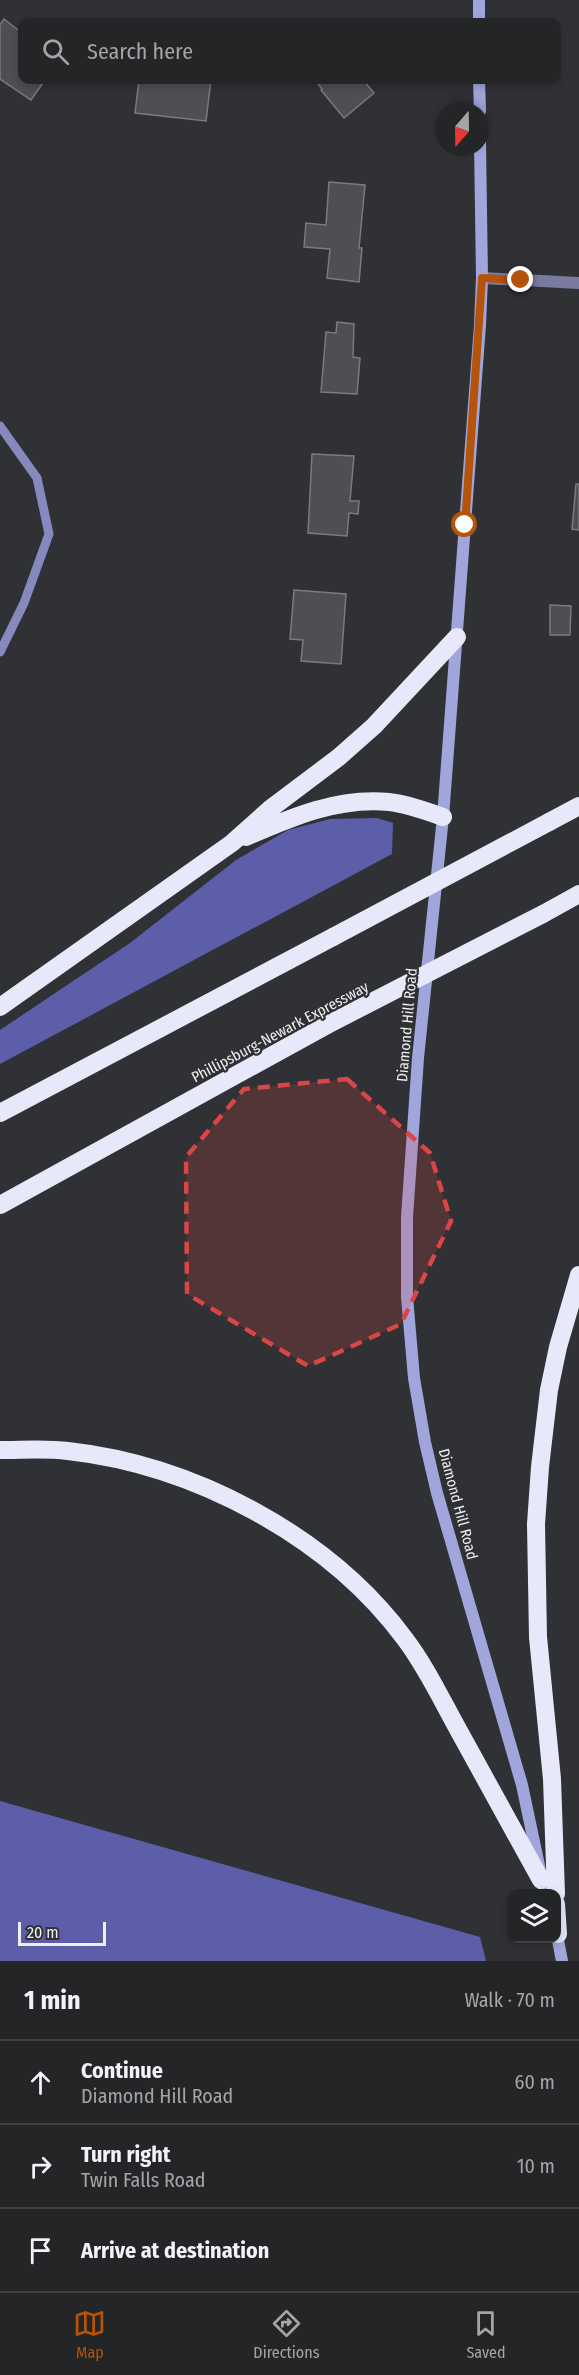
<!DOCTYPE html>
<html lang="en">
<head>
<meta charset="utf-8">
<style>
	body { margin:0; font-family:"Fira Sans Condensed",sans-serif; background:#2c2d2f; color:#f1f3f6 }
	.controls { position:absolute; right:18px; bottom:18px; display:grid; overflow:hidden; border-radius:12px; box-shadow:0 3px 9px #0003 }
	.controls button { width:54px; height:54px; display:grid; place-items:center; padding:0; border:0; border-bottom:2px solid #414244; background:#242527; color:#f1f3f6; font:30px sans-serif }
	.compass { position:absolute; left:435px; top:102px; width:54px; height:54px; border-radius:50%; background:#242527; box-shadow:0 3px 9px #0003; rotate:200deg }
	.scale { position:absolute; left:18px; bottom:15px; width:88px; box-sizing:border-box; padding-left:6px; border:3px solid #f0f0f2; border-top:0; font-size:16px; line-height:21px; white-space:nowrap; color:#f0f0f2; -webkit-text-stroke:4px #303134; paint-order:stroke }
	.stop { position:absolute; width:18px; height:18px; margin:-14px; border:4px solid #b45309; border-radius:50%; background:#fff }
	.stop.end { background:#b45309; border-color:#fff; box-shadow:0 2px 6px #0008 }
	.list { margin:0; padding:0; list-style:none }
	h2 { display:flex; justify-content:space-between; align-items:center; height:78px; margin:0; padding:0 24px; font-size:26px }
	h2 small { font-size:20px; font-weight:400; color:#a3a5a7 }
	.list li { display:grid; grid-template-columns:39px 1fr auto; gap:18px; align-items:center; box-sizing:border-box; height:84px; padding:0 24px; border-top:2px solid #414244 }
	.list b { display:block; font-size:22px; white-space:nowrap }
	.list p { margin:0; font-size:20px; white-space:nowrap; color:#a3a5a7 }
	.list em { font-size:20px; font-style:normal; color:#a3a5a7 }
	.icon { flex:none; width:33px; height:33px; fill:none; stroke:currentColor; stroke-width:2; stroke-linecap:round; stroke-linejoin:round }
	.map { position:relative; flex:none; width:579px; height:1961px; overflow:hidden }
	.search { position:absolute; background:#242527; box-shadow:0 3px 9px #0003; left:18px; right:18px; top:18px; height:66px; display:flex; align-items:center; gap:15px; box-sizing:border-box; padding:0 21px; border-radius:12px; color:#a3a5a7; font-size:22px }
	.sheet { height:330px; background:#242527 }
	nav { display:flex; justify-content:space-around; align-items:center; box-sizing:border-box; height:84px; border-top:2px solid #414244; background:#242527; font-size:16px; color:#a3a5a7 }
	nav a { display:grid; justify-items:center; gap:3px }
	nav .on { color:#b45309 }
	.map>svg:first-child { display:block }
	.forest { fill:#5c5ea9 }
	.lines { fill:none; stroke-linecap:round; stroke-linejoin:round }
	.stream { stroke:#8788be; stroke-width:9 }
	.building { fill:#4f4f53; stroke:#7b7b7f; stroke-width:1.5 }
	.street { stroke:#787b9e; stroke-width:12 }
	.secondary { stroke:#a0a5dc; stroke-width:12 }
	.highway { stroke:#e7e9fa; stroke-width:18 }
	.highway-bridge { stroke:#e7e9fa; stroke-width:18 }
	.route { stroke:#b45309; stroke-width:8 }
	.marked { fill:#da4646; fill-opacity:0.2; stroke:#da4646; stroke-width:4.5; stroke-dasharray:12 8; stroke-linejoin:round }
	.labels { text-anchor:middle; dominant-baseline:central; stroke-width:4.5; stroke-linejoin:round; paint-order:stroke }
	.street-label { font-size:15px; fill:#f0f0f2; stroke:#303134 }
</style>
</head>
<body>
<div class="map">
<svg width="579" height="1961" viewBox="0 0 579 1961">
	<rect width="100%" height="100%" fill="#303134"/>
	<path class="forest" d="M 377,818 L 393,823 L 392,854 L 0,1064 L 0,1030 L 130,943 L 236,860 L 288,830 L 330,819 Z
		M 0,1801 L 480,1937 L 486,1961 L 0,1961 Z"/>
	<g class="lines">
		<path class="stream" d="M 0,426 L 37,478 L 49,534 L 24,603 L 0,652"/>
	</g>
	<path class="building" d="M 4,19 L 22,33 L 22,80 L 45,80 L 31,100 L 0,79 L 0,25 Z
		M 139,80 L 211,80 L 206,121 L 135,113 Z
		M 315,80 L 363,80 L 374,93 L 344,118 L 321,90 L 322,89 Z
		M 329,182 L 365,185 L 359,248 L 362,248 L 359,282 L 327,278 L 330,249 L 304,247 L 306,223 L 326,225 Z
		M 337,322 L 354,324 L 353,357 L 360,358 L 357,394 L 321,392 L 326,332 L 336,333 Z
		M 312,454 L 354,456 L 350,501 L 359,501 L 358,514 L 349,513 L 347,536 L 308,533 Z
		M 576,484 L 579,484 L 579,530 L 572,529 Z
		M 294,590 L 346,594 L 341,664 L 301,661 L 303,640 L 290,639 Z
		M 550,605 L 571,606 L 570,635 L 550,635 Z"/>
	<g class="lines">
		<path class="street" d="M 482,278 L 579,283"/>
		<path class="secondary" d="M 479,0 L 479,22
			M 479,80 L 480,111
			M 480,143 L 482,278 L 480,325 L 443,817 L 418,1058 L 407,1217 L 407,1297 L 414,1378 L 425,1442 L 437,1493 L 522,1785 L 545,1894
			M 556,1930 L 562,1961"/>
		<path class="highway" d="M 549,822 L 579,806
			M 246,837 C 292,817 338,797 389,802 C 408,804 426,811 443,817
			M 543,914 L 579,894
			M 0,1007 L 232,843 L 270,809 L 339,757 L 374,726 L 457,637
			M 0,1113 L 333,937
			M 0,1205 L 327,1025
			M 0,1450 C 22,1450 46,1448 68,1451 C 194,1465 329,1536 405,1639 C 427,1668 442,1701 460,1733 C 487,1782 514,1831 541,1880
			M 556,1894 L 552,1779 L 538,1637 L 536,1524 L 540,1467 L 549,1390 L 558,1347 L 579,1275
			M 556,1904 L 558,1934"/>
		<path class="highway-bridge" d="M 333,937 L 549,822
			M 327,1025 L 543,914"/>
	</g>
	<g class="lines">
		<path class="route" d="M 465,525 L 482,278 L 521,280"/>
	</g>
	<path class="marked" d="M 347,1079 L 430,1153 L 451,1221 L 401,1324 L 308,1366 L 187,1294 L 186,1157 L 244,1089 Z"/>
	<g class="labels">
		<g class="street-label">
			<text transform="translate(407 1025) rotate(-85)">Diamond Hill Road</text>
			<text transform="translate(280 1032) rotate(-28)">Phillipsburg-Newark Expressway</text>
			<text transform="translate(458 1504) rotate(75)">Diamond Hill Road</text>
		</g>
	</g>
</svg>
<div class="controls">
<button><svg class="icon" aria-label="layers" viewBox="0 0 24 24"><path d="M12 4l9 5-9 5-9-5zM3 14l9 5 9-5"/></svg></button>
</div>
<svg class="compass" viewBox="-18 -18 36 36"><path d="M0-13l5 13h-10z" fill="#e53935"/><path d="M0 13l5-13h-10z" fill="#a3a5a7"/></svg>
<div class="scale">20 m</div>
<div class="stop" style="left:465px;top:525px"></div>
<div class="stop end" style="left:521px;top:280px"></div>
<div class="search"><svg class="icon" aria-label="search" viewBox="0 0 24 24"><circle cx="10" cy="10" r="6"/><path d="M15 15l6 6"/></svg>Search here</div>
</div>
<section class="sheet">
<h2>1 min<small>Walk · 70 m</small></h2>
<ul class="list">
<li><svg class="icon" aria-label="ahead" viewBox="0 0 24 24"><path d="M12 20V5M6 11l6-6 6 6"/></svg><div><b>Continue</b><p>Diamond Hill Road</p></div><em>60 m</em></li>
<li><svg class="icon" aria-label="right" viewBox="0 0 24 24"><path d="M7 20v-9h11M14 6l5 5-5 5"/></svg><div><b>Turn right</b><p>Twin Falls Road</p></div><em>10 m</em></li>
<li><svg class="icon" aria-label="arrive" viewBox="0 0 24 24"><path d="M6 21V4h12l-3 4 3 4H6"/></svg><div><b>Arrive at destination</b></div></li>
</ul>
</section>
<nav>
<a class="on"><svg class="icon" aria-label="map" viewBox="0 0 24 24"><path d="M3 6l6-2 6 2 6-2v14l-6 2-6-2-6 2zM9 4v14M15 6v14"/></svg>Map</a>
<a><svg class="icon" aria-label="directions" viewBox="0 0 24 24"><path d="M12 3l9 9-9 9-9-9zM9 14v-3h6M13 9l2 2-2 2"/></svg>Directions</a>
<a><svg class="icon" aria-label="saved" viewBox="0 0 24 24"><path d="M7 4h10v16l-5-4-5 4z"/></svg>Saved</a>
</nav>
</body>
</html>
